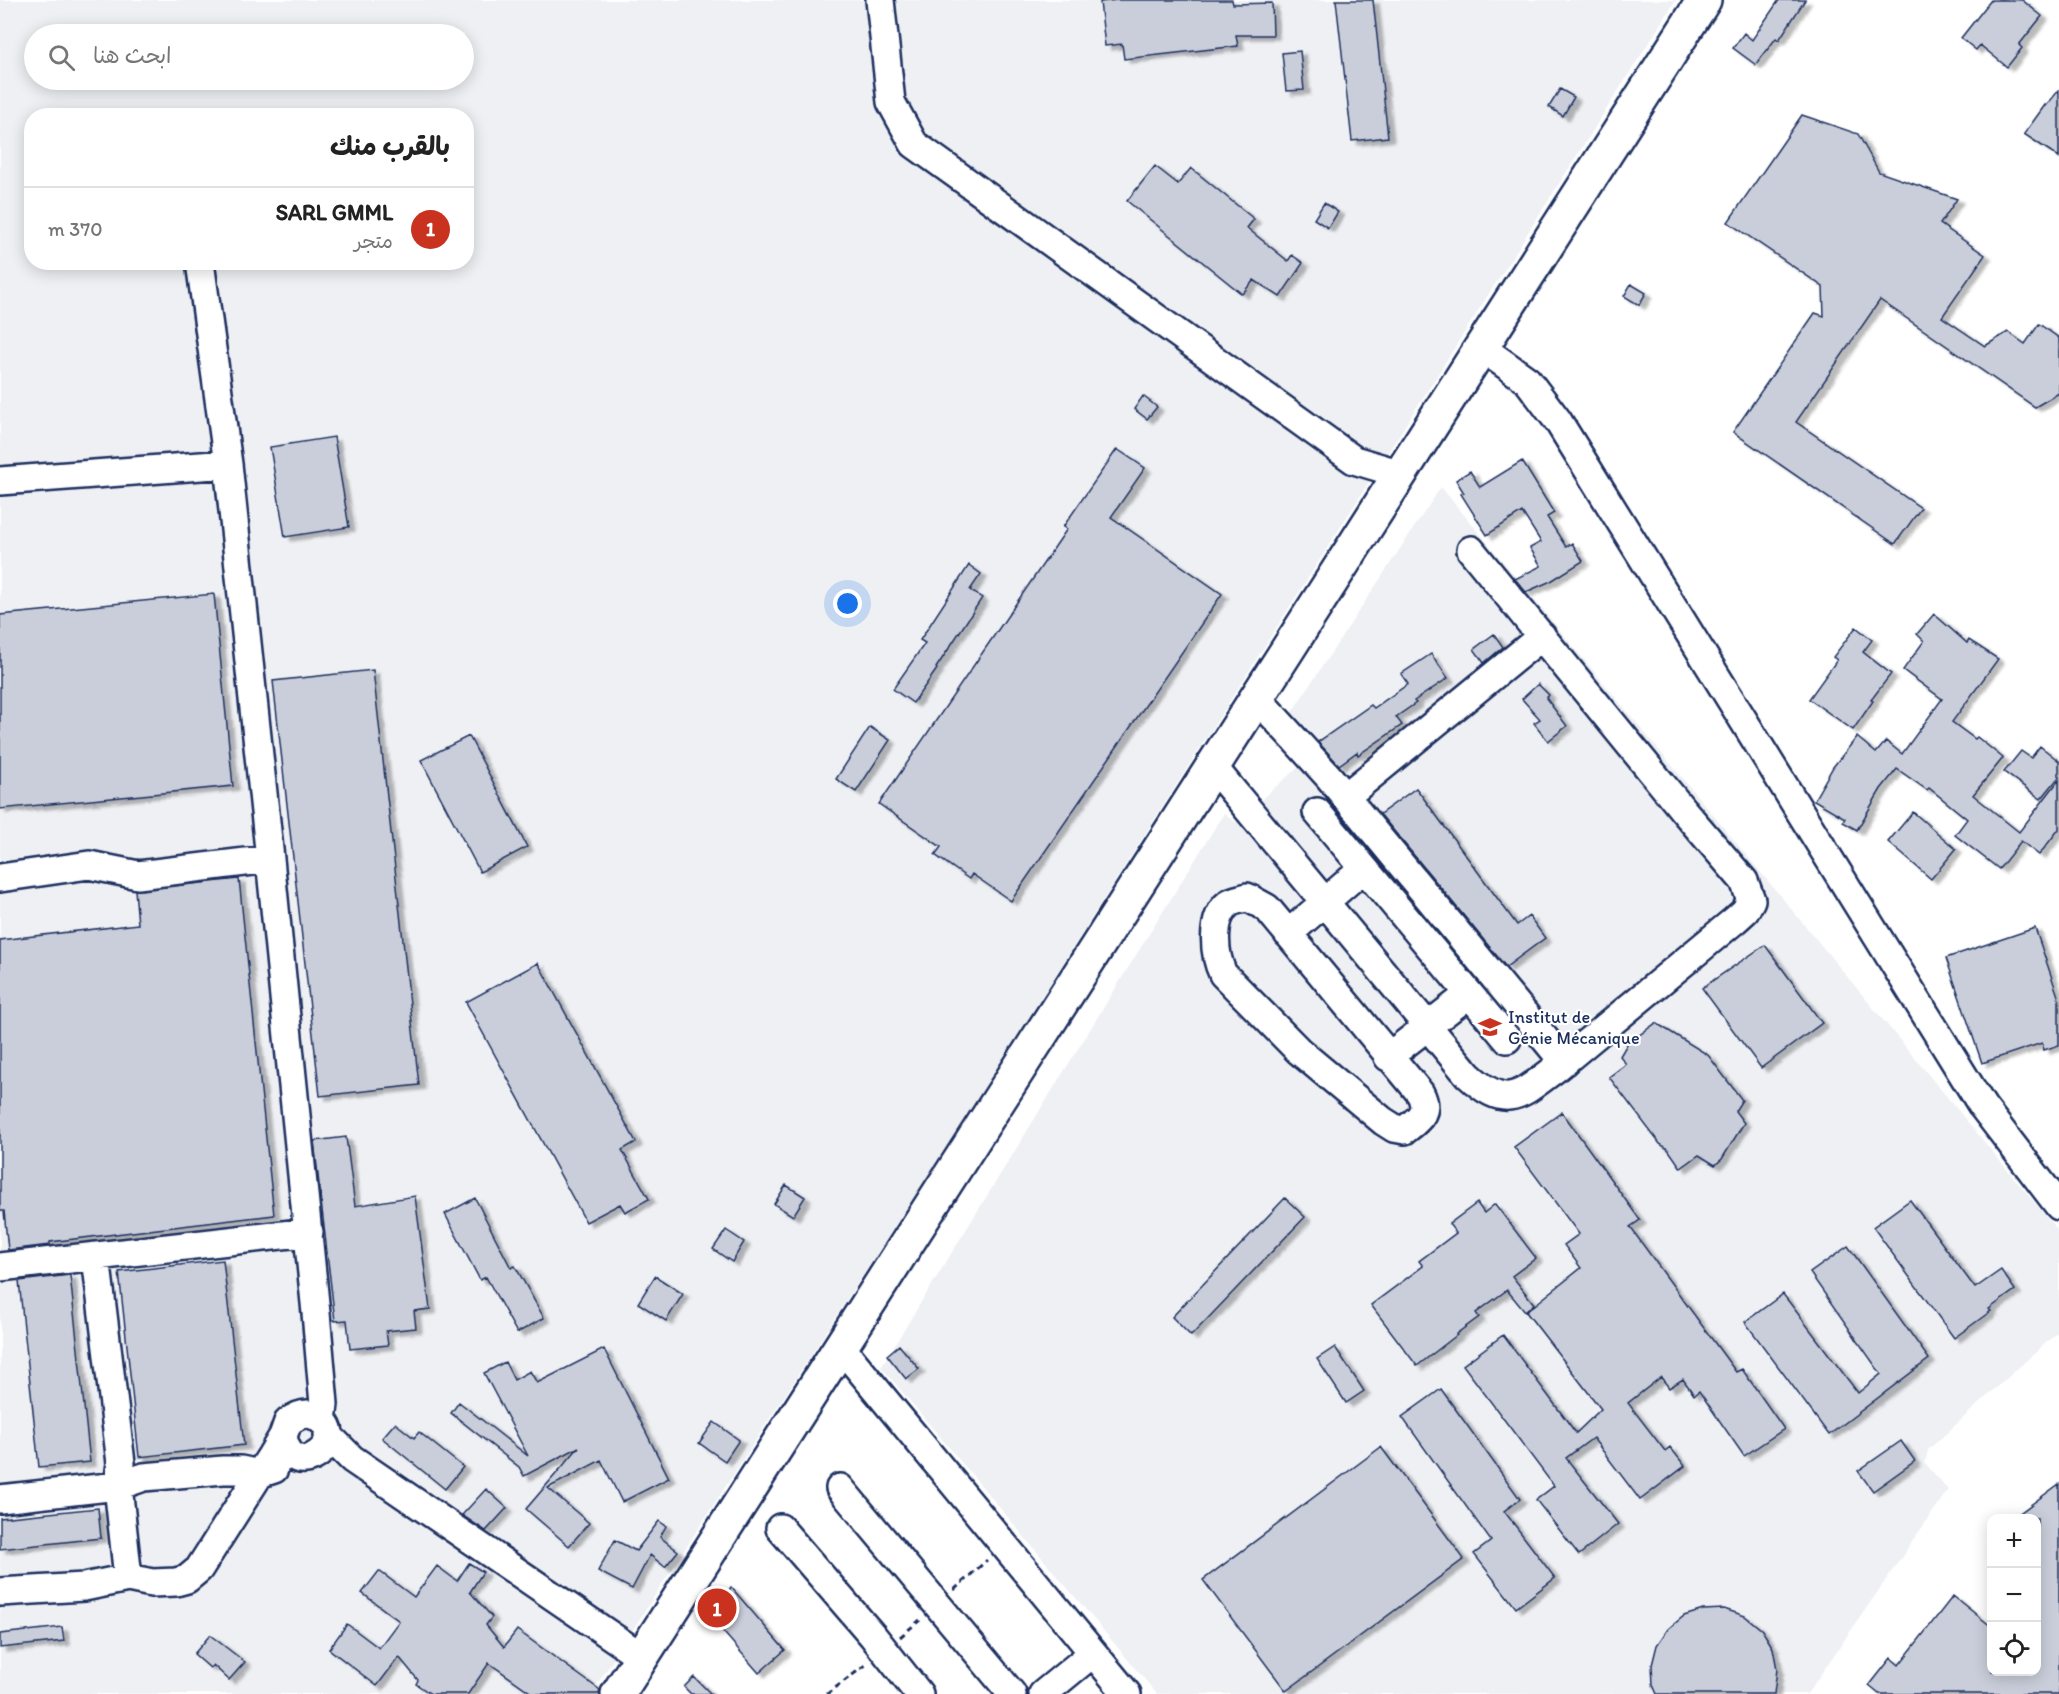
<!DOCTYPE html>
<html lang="ar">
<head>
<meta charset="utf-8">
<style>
	body { margin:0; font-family:Itim,"Playpen Sans Arabic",sans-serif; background:#f6f6f6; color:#222; direction:rtl }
	.controls { position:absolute; right:18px; bottom:18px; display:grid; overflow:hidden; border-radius:12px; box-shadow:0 3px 15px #0003 }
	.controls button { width:54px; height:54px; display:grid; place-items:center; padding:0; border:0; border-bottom:2px solid #e0e0e0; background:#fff; color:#222; font:30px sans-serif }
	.you { position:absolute; left:848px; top:604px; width:21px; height:21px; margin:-15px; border:4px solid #fff; border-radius:50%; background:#1a73e8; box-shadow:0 0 0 9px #1a73e833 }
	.badge { display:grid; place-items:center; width:39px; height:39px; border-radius:50%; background:#c8321e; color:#fff; font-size:20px; font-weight:700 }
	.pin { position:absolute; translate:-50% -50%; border:3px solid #fff; box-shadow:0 2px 6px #0006 }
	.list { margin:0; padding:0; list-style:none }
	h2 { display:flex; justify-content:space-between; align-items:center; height:78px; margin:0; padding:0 24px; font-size:26px }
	h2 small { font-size:20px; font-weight:400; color:#767676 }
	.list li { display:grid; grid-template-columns:39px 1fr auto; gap:18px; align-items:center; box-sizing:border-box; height:84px; padding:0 24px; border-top:2px solid #e0e0e0 }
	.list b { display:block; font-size:22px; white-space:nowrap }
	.list p { margin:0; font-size:20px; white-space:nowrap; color:#767676 }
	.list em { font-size:20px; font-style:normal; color:#767676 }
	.icon { flex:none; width:33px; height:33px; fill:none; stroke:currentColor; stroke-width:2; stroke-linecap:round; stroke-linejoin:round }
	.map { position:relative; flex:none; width:2059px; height:1694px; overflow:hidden; direction:ltr }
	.search { position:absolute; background:#fff; box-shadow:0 3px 15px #0003; left:24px; top:24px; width:450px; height:66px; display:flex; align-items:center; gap:15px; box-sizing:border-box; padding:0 21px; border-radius:33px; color:#767676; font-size:22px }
	.panel { position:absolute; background:#fff; box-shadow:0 3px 15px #0003; left:24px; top:108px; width:450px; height:162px; border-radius:24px; direction:rtl }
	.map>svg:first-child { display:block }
	.built { fill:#eff0f4; fill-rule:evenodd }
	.building { fill:#caceda; stroke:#1b2f5e; stroke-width:1.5; filter:url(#shadow) }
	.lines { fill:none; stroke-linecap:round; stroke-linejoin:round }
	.minor-casing { stroke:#1b2f5e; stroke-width:32 }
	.major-casing { stroke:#1b2f5e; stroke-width:38 }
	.path { stroke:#1b2f5e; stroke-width:3; stroke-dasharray:6 4.5; stroke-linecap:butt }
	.minor { stroke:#fff; stroke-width:27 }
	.major { stroke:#fff; stroke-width:33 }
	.labels { text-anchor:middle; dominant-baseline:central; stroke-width:4.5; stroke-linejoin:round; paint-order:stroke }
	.poi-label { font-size:18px; fill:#1b2f5e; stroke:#fff; text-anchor:start }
</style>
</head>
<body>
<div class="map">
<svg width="2059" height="1694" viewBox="0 0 2059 1694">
	<defs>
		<filter id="shadow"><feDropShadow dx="6" dy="4" stdDeviation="1.5" flood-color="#0004"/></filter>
	</defs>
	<rect width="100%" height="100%" fill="#fff"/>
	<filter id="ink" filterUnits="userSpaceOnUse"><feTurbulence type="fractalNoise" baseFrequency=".0167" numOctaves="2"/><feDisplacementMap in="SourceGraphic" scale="12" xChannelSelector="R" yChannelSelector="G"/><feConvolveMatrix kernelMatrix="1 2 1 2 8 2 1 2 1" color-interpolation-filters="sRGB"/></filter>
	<g filter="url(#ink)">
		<path class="built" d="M 0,0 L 1676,0 L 944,1150 L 591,1694 L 0,1694 ZM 34,34 L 464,34 L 464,80 L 34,80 ZM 32,116 L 466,116 L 466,262 L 32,262 Z
			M 1441,487 L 2059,1232 L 2059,1324 L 2057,1326 L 2059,1331 L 1928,1450 L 1925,1463 L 1948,1490 L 1807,1694 L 1157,1694 L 881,1367 L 1224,813 L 1235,822 L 1315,753 L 1284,724 Z"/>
		<path class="building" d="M 1117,0 L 1232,0 L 1233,4 L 1272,3 L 1273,35 L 1236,35 L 1238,46 L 1124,59 L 1122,44 L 1105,46 L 1100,2 Z
			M 1336,0 L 1373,0 L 1388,137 L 1352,141 Z
			M 1779,0 L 1805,0 L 1779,40 L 1776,38 L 1756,65 L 1733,48 L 1744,33 L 1752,40 Z
			M 1991,0 L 2022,0 L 2042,16 L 2019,45 L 2022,48 L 2007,67 L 1980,45 L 1976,50 L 1961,38 Z
			M 1300,51 L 1304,90 L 1286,91 L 1282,53 Z
			M 1560,89 L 1574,97 L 1563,116 L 1549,107 Z
			M 2059,90 L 2059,157 L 2024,134 L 2045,105 L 2046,106 Z
			M 1802,115 L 1858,134 L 1879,172 L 1957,199 L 1940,224 L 1985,255 L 1942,317 L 1985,346 L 2008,332 L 2025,344 L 2039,324 L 2059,338 L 2059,393 L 2035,407 L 1880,300 L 1796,422 L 1921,508 L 1895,544 L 1733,432 L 1815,313 L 1824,316 L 1823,287 L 1728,222 Z
			M 1155,166 L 1178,184 L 1191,168 L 1254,219 L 1247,228 L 1288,261 L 1292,255 L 1303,263 L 1280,297 L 1254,280 L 1242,294 L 1127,201 Z
			M 1324,203 L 1338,212 L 1328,228 L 1314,219 Z
			M 1631,284 L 1646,293 L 1639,305 L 1624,296 Z
			M 1143,396 L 1157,407 L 1147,419 L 1134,409 Z
			M 334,437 L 349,527 L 285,537 L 270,447 Z
			M 1117,449 L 1145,468 L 1111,517 L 1222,594 L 1011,901 L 972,874 L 969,879 L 935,855 L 941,847 L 879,804 L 1067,529 L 1063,527 Z
			M 1522,461 L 1554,513 L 1547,517 L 1566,547 L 1572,543 L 1583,561 L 1551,581 L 1526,592 L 1515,579 L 1541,566 L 1530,548 L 1541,542 L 1522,512 L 1487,535 L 1461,494 L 1464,493 L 1456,480 L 1470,471 L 1480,487 Z
			M 969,565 L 981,574 L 970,590 L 982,598 L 936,668 L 937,669 L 913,703 L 893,689 L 925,643 L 920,640 Z
			M 214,594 L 233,786 L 0,809 L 0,615 Z
			M 1934,614 L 1967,643 L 1969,640 L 1998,659 L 1952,722 L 1975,739 L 1977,737 L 2003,758 L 1973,795 L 2019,832 L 2059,780 L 2059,829 L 2039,855 L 2021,841 L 1999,869 L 1955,835 L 1967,819 L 1929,788 L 1927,790 L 1897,769 L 1881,789 L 1857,830 L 1843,822 L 1845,818 L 1814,800 L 1833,767 L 1857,737 L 1876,753 L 1886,741 L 1902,754 L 1942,699 L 1903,670 L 1924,641 L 1917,634 Z
			M 1856,627 L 1872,640 L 1863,652 L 1891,674 L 1871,700 L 1873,701 L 1853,730 L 1809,699 L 1837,660 L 1833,657 Z
			M 1494,634 L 1503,647 L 1484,663 L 1474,649 Z
			M 1431,654 L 1448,678 L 1414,701 L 1416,703 L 1396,717 L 1402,725 L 1358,755 L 1357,752 L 1339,765 L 1318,742 L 1371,705 L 1374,708 L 1408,684 L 1401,674 Z
			M 373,670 L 419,1085 L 320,1096 L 273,681 Z
			M 1538,684 L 1549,695 L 1546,698 L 1567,726 L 1548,741 L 1534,723 L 1540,719 L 1522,699 Z
			M 870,727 L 890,740 L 856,792 L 836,779 Z
			M 469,736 L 527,847 L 480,872 L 421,760 Z
			M 2040,746 L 2059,761 L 2059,777 L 2041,799 L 2004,772 L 2021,751 L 2031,758 Z
			M 1416,788 L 1517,925 L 1529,916 L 1545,938 L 1506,967 L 1380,814 Z
			M 1913,812 L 1956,849 L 1931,879 L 1888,842 Z
			M 239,879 L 274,1215 L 50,1242 L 50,1245 L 8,1250 L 4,1211 L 0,1211 L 0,940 L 138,924 L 135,890 Z
			M 2035,928 L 2059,999 L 2059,1045 L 2044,1050 L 2042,1043 L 1982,1063 L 1946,958 Z
			M 1765,945 L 1822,1023 L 1761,1068 L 1702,988 Z
			M 538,963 L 636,1142 L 622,1150 L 649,1199 L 625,1212 L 620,1204 L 586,1222 L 466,1002 Z
			M 1656,1023 L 1708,1055 L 1742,1100 L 1735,1111 L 1744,1123 L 1722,1159 L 1715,1165 L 1699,1155 L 1681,1168 L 1668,1149 L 1660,1144 L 1609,1077 L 1626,1064 L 1620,1056 L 1627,1044 Z
			M 1562,1112 L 1640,1220 L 1630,1227 L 1736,1372 L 1742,1369 L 1784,1429 L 1744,1456 L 1699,1391 L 1694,1395 L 1683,1379 L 1669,1388 L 1661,1377 L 1628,1403 L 1665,1451 L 1670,1447 L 1685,1466 L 1640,1500 L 1593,1438 L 1566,1458 L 1618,1524 L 1579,1555 L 1536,1500 L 1554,1486 L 1463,1365 L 1503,1335 L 1576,1433 L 1601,1409 L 1526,1312 L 1581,1268 L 1564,1245 L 1579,1234 L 1514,1147 Z
			M 346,1137 L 355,1206 L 415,1196 L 430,1309 L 414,1311 L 416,1328 L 386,1331 L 388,1345 L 350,1349 L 347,1320 L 335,1321 L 314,1141 Z
			M 786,1185 L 805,1197 L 793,1216 L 774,1204 Z
			M 475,1198 L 511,1268 L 515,1266 L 544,1318 L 517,1333 L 486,1277 L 480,1280 L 445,1214 Z
			M 1285,1198 L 1305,1217 L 1191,1336 L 1172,1317 Z
			M 1910,1200 L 1975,1288 L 2001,1270 L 2015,1290 L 1989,1309 L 1991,1311 L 1954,1338 L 1873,1227 Z
			M 1477,1203 L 1484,1213 L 1495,1204 L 1536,1258 L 1512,1276 L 1534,1304 L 1525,1312 L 1507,1290 L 1476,1313 L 1479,1317 L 1456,1334 L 1457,1335 L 1417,1366 L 1371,1305 L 1423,1266 L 1419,1261 L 1456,1233 L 1449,1224 Z
			M 726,1230 L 744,1242 L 732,1262 L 713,1249 Z
			M 1848,1246 L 1929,1359 L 1829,1435 L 1745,1322 L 1783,1294 L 1858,1393 L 1881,1374 L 1810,1273 Z
			M 223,1260 L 244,1445 L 139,1457 L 119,1272 Z
			M 70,1275 L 90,1462 L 39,1467 L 19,1281 Z
			M 655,1276 L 683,1294 L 666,1321 L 638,1303 Z
			M 899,1345 L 919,1369 L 906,1379 L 887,1355 Z
			M 1335,1347 L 1364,1391 L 1346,1403 L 1317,1359 Z
			M 604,1349 L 669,1478 L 622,1502 L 601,1460 L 548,1488 L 589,1523 L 569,1546 L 526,1509 L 579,1447 L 524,1476 L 519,1467 L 451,1413 L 459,1402 L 528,1456 L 484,1373 L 505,1362 L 514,1380 L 530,1371 L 537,1383 Z
			M 1441,1389 L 1520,1499 L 1504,1511 L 1555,1578 L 1516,1608 L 1474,1554 L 1491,1541 L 1402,1417 Z
			M 714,1422 L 739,1440 L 725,1461 L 699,1443 Z
			M 395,1423 L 414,1438 L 419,1432 L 463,1467 L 445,1489 L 382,1438 Z
			M 1901,1441 L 1915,1461 L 1873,1491 L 1858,1471 Z
			M 1381,1447 L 1464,1559 L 1286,1691 L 1203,1580 Z
			M 2059,1484 L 2059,1694 L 1879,1694 L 1869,1686 L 1891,1658 L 1899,1665 L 1953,1596 L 1992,1627 L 1992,1671 L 2037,1671 L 2037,1518 L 2013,1518 Z
			M 486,1489 L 507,1508 L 486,1531 L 462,1515 Z
			M 98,1508 L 101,1538 L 0,1549 L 0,1518 Z
			M 659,1521 L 666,1526 L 660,1537 L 678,1551 L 665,1567 L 650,1555 L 632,1589 L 598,1571 L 615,1540 L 636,1551 Z
			M 469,1563 L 483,1572 L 470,1592 L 492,1617 L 486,1625 L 504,1647 L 517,1630 L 600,1690 L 599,1694 L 533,1694 L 489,1663 L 468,1694 L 431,1694 L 416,1684 L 418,1680 L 399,1657 L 377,1686 L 329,1649 L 347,1624 L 379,1648 L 399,1621 L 362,1593 L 379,1571 L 414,1597 L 437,1566 L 457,1581 Z
			M 731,1587 L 785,1650 L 759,1673 L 711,1618 Z
			M 1724,1609 L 1745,1616 L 1762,1630 L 1773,1648 L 1777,1669 L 1774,1694 L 1657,1694 L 1653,1685 L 1652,1665 L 1657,1645 L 1668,1629 L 1684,1616 L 1703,1610 Z
			M 62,1627 L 64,1641 L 0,1648 L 0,1634 Z
			M 210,1635 L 245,1662 L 229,1680 L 213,1665 L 210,1668 L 194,1654 Z
			M 694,1677 L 711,1694 L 691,1694 L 684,1687 Z"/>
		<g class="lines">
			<g class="minor-casing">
				<path id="minor" d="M 880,0 L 891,102 L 914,144 L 1354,460 L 1401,474
					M 200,262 L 228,464 L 270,859 L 316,1313 L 324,1404 L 322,1421
					M 1482,348 L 1527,380 L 1558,421 L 1983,1107 L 2059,1206
					M 0,481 L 228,464
					M 1257,698 L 1329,777 L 1564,1062
					M 1213,767 L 1468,1075 C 1506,1110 1518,1097 1555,1069 L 1735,920 L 1745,911 L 1751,900 L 1744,881 L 1683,810 L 1471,550
					M 1345,797 L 1542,636
					M 1317,812 L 1507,1039
					M 0,878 L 89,865 L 138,875 L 270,859
					M 1247,897 L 1267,908 L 1420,1093 C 1430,1112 1419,1119 1405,1130 L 1394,1128 L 1383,1121 L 1299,1051 L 1223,974 C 1214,955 1210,918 1229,903 C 1234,900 1242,899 1247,897 Z
					M 1288,934 L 1364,868
					M 1388,1057 L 1469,994
					M 96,1257 L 121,1463 L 118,1486 L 128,1578
					M 0,1267 L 309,1232
					M 841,1347 L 1127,1694
					M 328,1435 L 352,1459 L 642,1657
					M 840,1488 L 1012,1694
					M 0,1499 L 118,1486 L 144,1477 L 223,1470 L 241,1470 L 259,1474 L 274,1469
					M 780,1528 L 873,1636 L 919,1694
					M 0,1592 L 84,1587 L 128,1578 L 152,1583 L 176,1582 L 187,1579 L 199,1569 L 271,1456 L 283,1436 L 288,1422 C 296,1416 305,1411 315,1416 C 357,1436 292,1490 283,1436
					M 1043,1694 L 1093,1653"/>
			</g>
			<g class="major-casing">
				<path id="major" d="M 618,1694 L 1704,0"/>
			</g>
			<path class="path" d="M 954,1590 L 987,1560
				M 900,1637 L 920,1620
				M 827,1694 L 867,1664"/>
			<use href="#minor" class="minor"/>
			<use href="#major" class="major"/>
		</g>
	</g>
	<defs>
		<g id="university-bare" transform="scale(1.8)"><path d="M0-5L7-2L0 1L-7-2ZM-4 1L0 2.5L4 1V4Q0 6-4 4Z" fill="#c8321e" stroke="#fff" stroke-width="2.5" paint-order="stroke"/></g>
	</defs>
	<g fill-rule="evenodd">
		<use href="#university-bare" x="1490" y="1027"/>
	</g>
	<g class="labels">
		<g class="poi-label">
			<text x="1508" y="1017">Institut de<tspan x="1508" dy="21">Génie Mécanique</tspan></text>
		</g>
	</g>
</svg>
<div class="controls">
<button>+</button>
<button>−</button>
<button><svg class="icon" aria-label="locate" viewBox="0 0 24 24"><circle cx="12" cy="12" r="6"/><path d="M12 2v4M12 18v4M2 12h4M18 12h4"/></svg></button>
</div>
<div class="you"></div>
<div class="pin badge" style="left:717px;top:1608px">1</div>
<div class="search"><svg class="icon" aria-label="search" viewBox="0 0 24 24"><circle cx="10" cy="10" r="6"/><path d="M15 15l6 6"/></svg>ابحث هنا</div>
<section class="panel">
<h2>بالقرب منك<small></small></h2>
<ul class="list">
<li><span class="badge">1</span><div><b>SARL GMML</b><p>متجر</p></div><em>370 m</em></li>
</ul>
</section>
</div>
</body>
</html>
